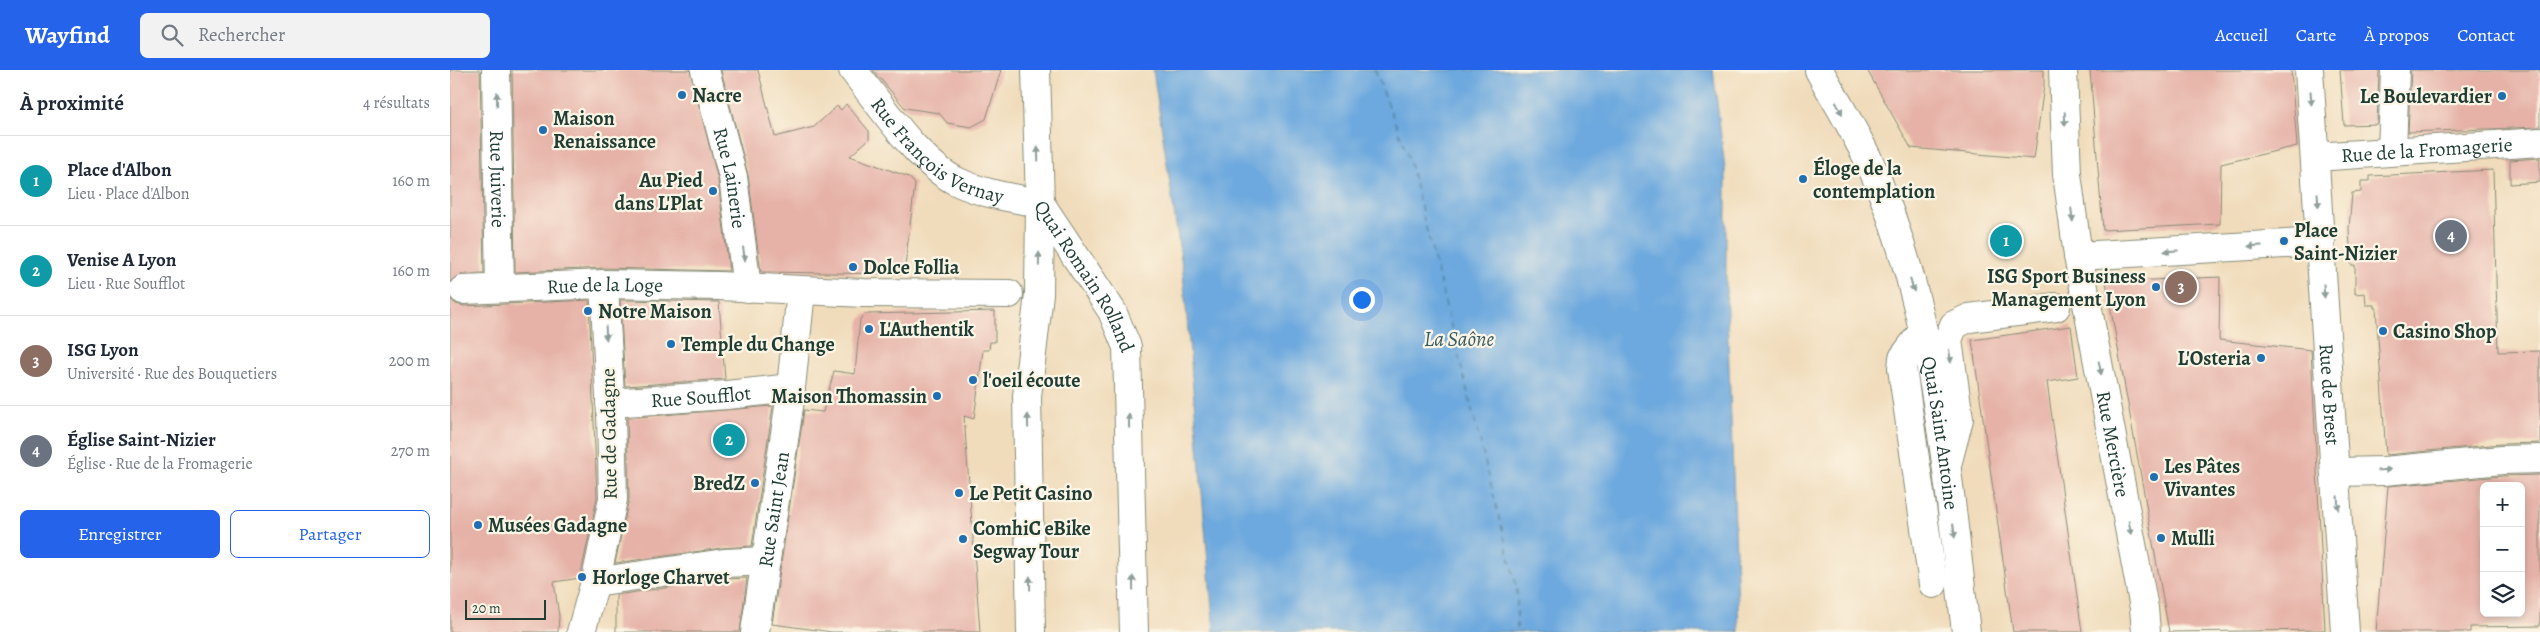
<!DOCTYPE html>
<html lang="fr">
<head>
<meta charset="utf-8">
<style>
	body { margin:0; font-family:Alegreya,serif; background:#f2f2f3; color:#1f2937 }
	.controls { position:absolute; right:15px; bottom:15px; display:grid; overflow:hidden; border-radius:8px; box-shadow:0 2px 8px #0003 }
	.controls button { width:45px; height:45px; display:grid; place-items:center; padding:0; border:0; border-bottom:1px solid #e0e1e3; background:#fff; color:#1f2937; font:25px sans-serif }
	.scale { position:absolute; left:15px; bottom:12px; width:81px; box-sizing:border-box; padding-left:5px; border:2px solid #1f3d34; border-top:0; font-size:14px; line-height:18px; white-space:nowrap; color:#1f3d34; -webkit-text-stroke:4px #fcf5e5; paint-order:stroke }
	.you { position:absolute; left:911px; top:229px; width:18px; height:18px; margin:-12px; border:4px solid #fff; border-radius:50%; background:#1a73e8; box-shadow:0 0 0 8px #1a73e833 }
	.badge { display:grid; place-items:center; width:32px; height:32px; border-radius:50%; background:#2563eb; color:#fff; font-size:16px; font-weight:700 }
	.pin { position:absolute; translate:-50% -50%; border:2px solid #fff; box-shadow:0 1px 5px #0006 }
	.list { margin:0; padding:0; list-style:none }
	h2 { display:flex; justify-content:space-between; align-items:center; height:65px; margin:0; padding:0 20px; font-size:21px }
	h2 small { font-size:16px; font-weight:400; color:#747a83 }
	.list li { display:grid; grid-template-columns:32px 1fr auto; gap:15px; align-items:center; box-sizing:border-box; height:90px; padding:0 20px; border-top:1px solid #e0e1e3 }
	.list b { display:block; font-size:19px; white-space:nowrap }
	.list p { margin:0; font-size:16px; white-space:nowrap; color:#747a83 }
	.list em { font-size:16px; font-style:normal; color:#747a83 }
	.actions { display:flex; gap:10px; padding:15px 20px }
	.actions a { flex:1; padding:11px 0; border:1px solid #2563eb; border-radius:8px; text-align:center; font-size:18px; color:#2563eb }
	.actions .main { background:#2563eb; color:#fff }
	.icon { flex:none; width:28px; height:28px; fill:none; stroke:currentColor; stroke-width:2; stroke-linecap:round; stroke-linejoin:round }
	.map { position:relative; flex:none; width:2090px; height:562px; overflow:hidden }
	header { display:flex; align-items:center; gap:30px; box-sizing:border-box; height:70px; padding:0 25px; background:#2563eb; color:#fff }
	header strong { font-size:24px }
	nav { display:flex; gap:28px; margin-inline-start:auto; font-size:18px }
	.search { width:350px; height:45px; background:#f2f2f3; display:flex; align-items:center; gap:12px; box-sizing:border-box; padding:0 18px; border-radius:8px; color:#747a83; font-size:19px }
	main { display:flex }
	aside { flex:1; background:#fff }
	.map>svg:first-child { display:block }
	.water { fill:#6da9de; stroke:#467389 }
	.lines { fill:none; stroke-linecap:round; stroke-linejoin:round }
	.ferry { stroke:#365d67; stroke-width:1; stroke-dasharray:6 5; stroke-linecap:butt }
	.building { fill:#e6b2a8; fill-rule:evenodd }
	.minor-casing { stroke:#888c78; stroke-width:30 }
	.major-casing { stroke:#888c78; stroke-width:30 }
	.minor { stroke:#fff; stroke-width:28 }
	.major { stroke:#fff; stroke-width:28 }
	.oneway { fill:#8f9e9a }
	.poi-dot { fill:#1f6fb2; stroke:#fcf5e5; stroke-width:2 }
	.labels { text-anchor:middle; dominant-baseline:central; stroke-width:4.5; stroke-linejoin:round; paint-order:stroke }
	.poi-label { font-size:20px; font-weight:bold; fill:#1f3d34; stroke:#fcf5e5; text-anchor:start }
	.street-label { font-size:20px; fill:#1f3d34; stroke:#fcf5e5 }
	.water-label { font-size:21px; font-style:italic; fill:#365d67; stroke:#fcf5e5 }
</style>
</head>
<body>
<header>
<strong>Wayfind</strong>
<div class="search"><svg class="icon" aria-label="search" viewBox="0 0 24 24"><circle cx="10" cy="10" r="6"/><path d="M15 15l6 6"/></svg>Rechercher</div>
<nav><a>Accueil</a><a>Carte</a><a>À propos</a><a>Contact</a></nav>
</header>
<main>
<aside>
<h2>À proximité<small>4 résultats</small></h2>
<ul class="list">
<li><span class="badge" style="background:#0f9aa8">1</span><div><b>Place d'Albon</b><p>Lieu · Place d'Albon</p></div><em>160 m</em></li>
<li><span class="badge" style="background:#0f9aa8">2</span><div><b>Venise A Lyon</b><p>Lieu · Rue Soufflot</p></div><em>160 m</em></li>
<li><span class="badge" style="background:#8d6e63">3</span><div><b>ISG Lyon</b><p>Université · Rue des Bouquetiers</p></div><em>200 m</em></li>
<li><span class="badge" style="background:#6b7280">4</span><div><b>Église Saint-Nizier</b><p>Église · Rue de la Fromagerie</p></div><em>270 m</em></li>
</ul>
<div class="actions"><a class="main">Enregistrer</a><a>Partager</a></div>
</aside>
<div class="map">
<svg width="2090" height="562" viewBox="0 0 2090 562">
	<rect width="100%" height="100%" fill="#fcf5e5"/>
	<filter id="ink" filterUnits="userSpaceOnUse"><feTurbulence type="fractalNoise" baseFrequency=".02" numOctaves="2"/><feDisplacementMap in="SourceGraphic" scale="10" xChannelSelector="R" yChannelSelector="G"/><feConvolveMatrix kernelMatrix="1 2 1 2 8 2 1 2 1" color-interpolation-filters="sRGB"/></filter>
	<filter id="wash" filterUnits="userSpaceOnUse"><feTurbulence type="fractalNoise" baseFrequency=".0096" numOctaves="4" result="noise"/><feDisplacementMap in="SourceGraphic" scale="20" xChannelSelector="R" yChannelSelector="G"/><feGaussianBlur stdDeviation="1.12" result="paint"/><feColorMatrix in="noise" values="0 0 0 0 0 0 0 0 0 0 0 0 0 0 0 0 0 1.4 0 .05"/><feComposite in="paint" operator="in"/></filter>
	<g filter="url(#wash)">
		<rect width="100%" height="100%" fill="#f0dcbb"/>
		<path class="water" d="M 703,0 L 1263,0 L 1276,107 L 1276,217 L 1289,562 L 764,562 L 733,202 Z"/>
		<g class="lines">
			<path class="ferry" d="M 925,0 L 958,86 L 1067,518 L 1067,562"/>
		</g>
		<g id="blocks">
			<path class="building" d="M 0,0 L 30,0 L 34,203 L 12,204 L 0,212 Z
				M 62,0 L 240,0 L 268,110 L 279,201 L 154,198 L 65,202 Z
				M 271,0 L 308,0 L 325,67 L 364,57 L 387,36 L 391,40 L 396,34 L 419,61 L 419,69 L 400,86 L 459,107 L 465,114 L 454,204 L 311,202 L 298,105 Z
				M 423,0 L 551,0 L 536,49 L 521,57 L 497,53 L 489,43 L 455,38 Z
				M 1417,0 L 1594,0 L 1594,15 L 1584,89 L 1461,78 Z
				M 1640,0 L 1841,0 L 1847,76 L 1771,94 L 1770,154 L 1653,160 Z
				M 1890,0 L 1929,0 L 1927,54 L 1894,55 Z
				M 1961,0 L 2090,0 L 2090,57 L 1958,62 Z
				M 2090,88 L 2090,112 L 2060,114 L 2060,90 Z
				M 2043,100 L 2048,282 L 2090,281 L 2090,373 L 2051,374 L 1936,385 L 1926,238 L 1924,238 L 1924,235 L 1916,235 L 1915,223 L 1905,224 L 1905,195 L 1901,195 L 1899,159 L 1902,123 L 1911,122 L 1911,111 L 1920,111 L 1920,106 Z
				M 1770,207 L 1769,270 L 1861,280 L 1875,560 L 1719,562 L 1656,212 Z
				M 0,229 L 6,234 L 14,236 L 139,230 L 147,428 L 130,508 L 104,512 L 109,546 L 108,562 L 0,562 Z
				M 170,230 L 269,232 L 275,309 L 175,316 Z
				M 545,241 L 545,272 L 540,272 L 539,280 L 533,280 L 524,349 L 514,346 L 530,562 L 382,562 L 322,554 L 354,340 L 373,342 L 384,301 L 405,304 L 410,249 L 416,244 Z
				M 1621,256 L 1628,307 L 1597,312 L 1632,562 L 1563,562 L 1522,270 Z
				M 323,336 L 302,476 L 272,478 L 165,493 L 179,429 L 177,348 Z
				M 2090,405 L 2090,556 L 2020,557 L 2020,562 L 1926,562 L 1938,416 L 2053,406 ZM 2034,416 L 2071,416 L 2071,543 L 2034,543 Z
				M 297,508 L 290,562 L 166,562 L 166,525 L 276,509 Z"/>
		</g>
	</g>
	<g filter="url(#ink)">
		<use href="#blocks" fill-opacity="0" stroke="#888c78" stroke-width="1"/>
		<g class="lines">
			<g class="minor-casing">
				<g id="minor">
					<path id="s1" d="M 46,0 L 50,218"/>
					<path id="s2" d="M 255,0 L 283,107 L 297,218"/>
					<path id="s3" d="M 403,0 C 430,34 468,93 508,112 C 534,124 562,128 590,133"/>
					<path id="s4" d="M 1613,0 L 1617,104 L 1628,186 L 1694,538 L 1696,562"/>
					<path id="s5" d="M 1859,0 L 1895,562"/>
					<path d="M 1942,81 L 1945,0"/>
					<path id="s6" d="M 1865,87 L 2090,72"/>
					<path d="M 1628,186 L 1871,172"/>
					<path id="s7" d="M 13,220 L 154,214 L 269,216 L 414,223 L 559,224"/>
					<path d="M 1473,261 L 1453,288 L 1452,298 L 1483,514"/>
					<path id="s8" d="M 160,333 L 277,325 L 341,318"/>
					<path d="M 1497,395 L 1509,349 L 1498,270 L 1504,255 L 1519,248 L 1606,237"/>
					<path d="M 1886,402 L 1934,401 L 2052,390 L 2090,389"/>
					<path d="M 145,512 L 274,493 L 316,491"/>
					<path d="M 131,562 L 147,505 L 163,429 L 161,345 L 154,214"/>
					<path id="s9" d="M 305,562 L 339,337 L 351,221"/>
				</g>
			</g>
			<g class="major-casing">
				<g id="major">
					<path id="s10" d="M 1369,0 C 1388,35 1411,70 1426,107 C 1486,251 1498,409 1516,562"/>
					<path id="s11" d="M 590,133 L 662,241 L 677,277 L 684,562"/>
					<path d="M 581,562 L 577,326 L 589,224 L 590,133 L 586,0"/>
				</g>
			</g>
			<use href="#minor" class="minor"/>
			<use href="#major" class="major"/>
		</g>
		<defs><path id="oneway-solid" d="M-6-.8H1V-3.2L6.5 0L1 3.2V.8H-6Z" transform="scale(1.25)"/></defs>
		<g class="oneway">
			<use href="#oneway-solid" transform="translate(1861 28) rotate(86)"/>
			<use href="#oneway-solid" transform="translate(47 29) rotate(-91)"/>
			<use href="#oneway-solid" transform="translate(1389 38) rotate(62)"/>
			<use href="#oneway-solid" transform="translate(1615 49) rotate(88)"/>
			<use href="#oneway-solid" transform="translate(588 84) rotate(-92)"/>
			<use href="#oneway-solid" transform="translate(1868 130) rotate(86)"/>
			<use href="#oneway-solid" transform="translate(1622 145) rotate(83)"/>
			<use href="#oneway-solid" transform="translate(1805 176) rotate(176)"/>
			<use href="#oneway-solid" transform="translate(1721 181) rotate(177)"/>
			<use href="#oneway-solid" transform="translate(294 184) rotate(82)"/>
			<use href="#oneway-solid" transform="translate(589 189) rotate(-89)"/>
			<use href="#oneway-solid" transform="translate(1462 215) rotate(73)"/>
			<use href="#oneway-solid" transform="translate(1874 221) rotate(86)"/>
			<use href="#oneway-solid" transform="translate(156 263) rotate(87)"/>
			<use href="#oneway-solid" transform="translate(1500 286) rotate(82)"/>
			<use href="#oneway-solid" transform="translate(1650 298) rotate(79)"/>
			<use href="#oneway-solid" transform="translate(578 351) rotate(-91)"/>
			<use href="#oneway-solid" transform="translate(679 351) rotate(-91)"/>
			<use href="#oneway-solid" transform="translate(1934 400) rotate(-3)"/>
			<use href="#oneway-solid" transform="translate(1888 433) rotate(87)"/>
			<use href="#oneway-solid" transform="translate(1680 458) rotate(79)"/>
			<use href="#oneway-solid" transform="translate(1504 461) rotate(83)"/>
			<use href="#oneway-solid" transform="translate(580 513) rotate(-91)"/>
			<use href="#oneway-solid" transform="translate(683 513) rotate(-91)"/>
		</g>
	</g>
	<g class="poi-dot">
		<circle cx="232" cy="25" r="5"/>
		<circle cx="2052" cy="26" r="5"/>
		<circle cx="93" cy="60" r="5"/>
		<circle cx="1353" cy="109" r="5"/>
		<circle cx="263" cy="121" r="5"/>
		<circle cx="1834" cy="171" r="5"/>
		<circle cx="403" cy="197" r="5"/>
		<circle cx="1706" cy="217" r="5"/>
		<circle cx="138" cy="241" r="5"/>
		<circle cx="419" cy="259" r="5"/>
		<circle cx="1933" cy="261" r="5"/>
		<circle cx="221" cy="274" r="5"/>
		<circle cx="1811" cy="288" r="5"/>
		<circle cx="523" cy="310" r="5"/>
		<circle cx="487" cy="326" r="5"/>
		<circle cx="1704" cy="407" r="5"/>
		<circle cx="305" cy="413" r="5"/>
		<circle cx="509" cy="423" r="5"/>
		<circle cx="28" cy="455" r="5"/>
		<circle cx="1711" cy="468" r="5"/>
		<circle cx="513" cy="469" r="5"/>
		<circle cx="132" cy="507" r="5"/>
	</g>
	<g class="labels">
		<g class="poi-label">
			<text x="242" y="25">Nacre</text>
			<text x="2042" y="26" text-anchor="end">Le Boulevardier</text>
			<text x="103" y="48">Maison<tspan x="103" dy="23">Renaissance</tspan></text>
			<text x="1363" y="98">Éloge de la<tspan x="1363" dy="23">contemplation</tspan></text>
			<text x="253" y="110" text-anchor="end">Au Pied<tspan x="253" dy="23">dans L'Plat</tspan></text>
			<text x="1844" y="160">Place<tspan x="1844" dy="23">Saint-Nizier</tspan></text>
			<text x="413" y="197">Dolce Follia</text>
			<text x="1696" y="206" text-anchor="end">ISG Sport Business<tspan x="1696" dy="23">Management Lyon</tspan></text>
			<text x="148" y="241">Notre Maison</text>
			<text x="429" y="259">L'Authentik</text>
			<text x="1943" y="261">Casino Shop</text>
			<text x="231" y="274">Temple du Change</text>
			<text x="1801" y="288" text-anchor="end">L'Osteria</text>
			<text x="533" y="310">l'oeil écoute</text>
			<text x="477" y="326" text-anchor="end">Maison Thomassin</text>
			<text x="1714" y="396">Les Pâtes<tspan x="1714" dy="23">Vivantes</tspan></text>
			<text x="295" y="413" text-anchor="end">BredZ</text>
			<text x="519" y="423">Le Petit Casino</text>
			<text x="38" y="455">Musées Gadagne</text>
			<text x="523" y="458">ComhiC eBike<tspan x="523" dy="23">Segway Tour</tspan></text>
			<text x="1721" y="468">Mulli</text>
			<text x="142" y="507">Horloge Charvet</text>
		</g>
		<g class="street-label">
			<text stroke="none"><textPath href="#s3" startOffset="120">Rue François Vernay</textPath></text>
			<text stroke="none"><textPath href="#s6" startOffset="112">Rue de la Fromagerie</textPath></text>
			<text stroke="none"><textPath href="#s2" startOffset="111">Rue Lainerie</textPath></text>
			<text stroke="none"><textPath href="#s1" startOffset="109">Rue Juiverie</textPath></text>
			<text stroke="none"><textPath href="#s7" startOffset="142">Rue de la Loge</textPath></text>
			<text stroke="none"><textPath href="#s11" startOffset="86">Quai Romain Rolland</textPath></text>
			<text stroke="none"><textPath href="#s5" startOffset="325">Rue de Brest</textPath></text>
			<text stroke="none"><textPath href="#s8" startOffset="91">Rue Soufflot</textPath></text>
			<text stroke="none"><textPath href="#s10" startOffset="386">Quai Saint Antoine</textPath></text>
			<text transform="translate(159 364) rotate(-91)">Rue de Gadagne</text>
			<text stroke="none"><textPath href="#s4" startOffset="378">Rue Mercière</textPath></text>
			<text stroke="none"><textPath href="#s9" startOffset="124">Rue Saint Jean</textPath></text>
		</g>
		<g class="water-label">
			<text x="1009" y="269">La Saône</text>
		</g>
	</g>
</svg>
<div class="controls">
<button>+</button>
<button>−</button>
<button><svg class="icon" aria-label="layers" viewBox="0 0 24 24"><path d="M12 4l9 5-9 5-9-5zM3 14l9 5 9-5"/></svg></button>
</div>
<div class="scale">20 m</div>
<div class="you"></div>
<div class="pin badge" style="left:1556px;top:171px;background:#0f9aa8">1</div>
<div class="pin badge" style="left:279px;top:370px;background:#0f9aa8">2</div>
<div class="pin badge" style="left:1731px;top:217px;background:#8d6e63">3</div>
<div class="pin badge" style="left:2001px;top:166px;background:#6b7280">4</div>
</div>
</main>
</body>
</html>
